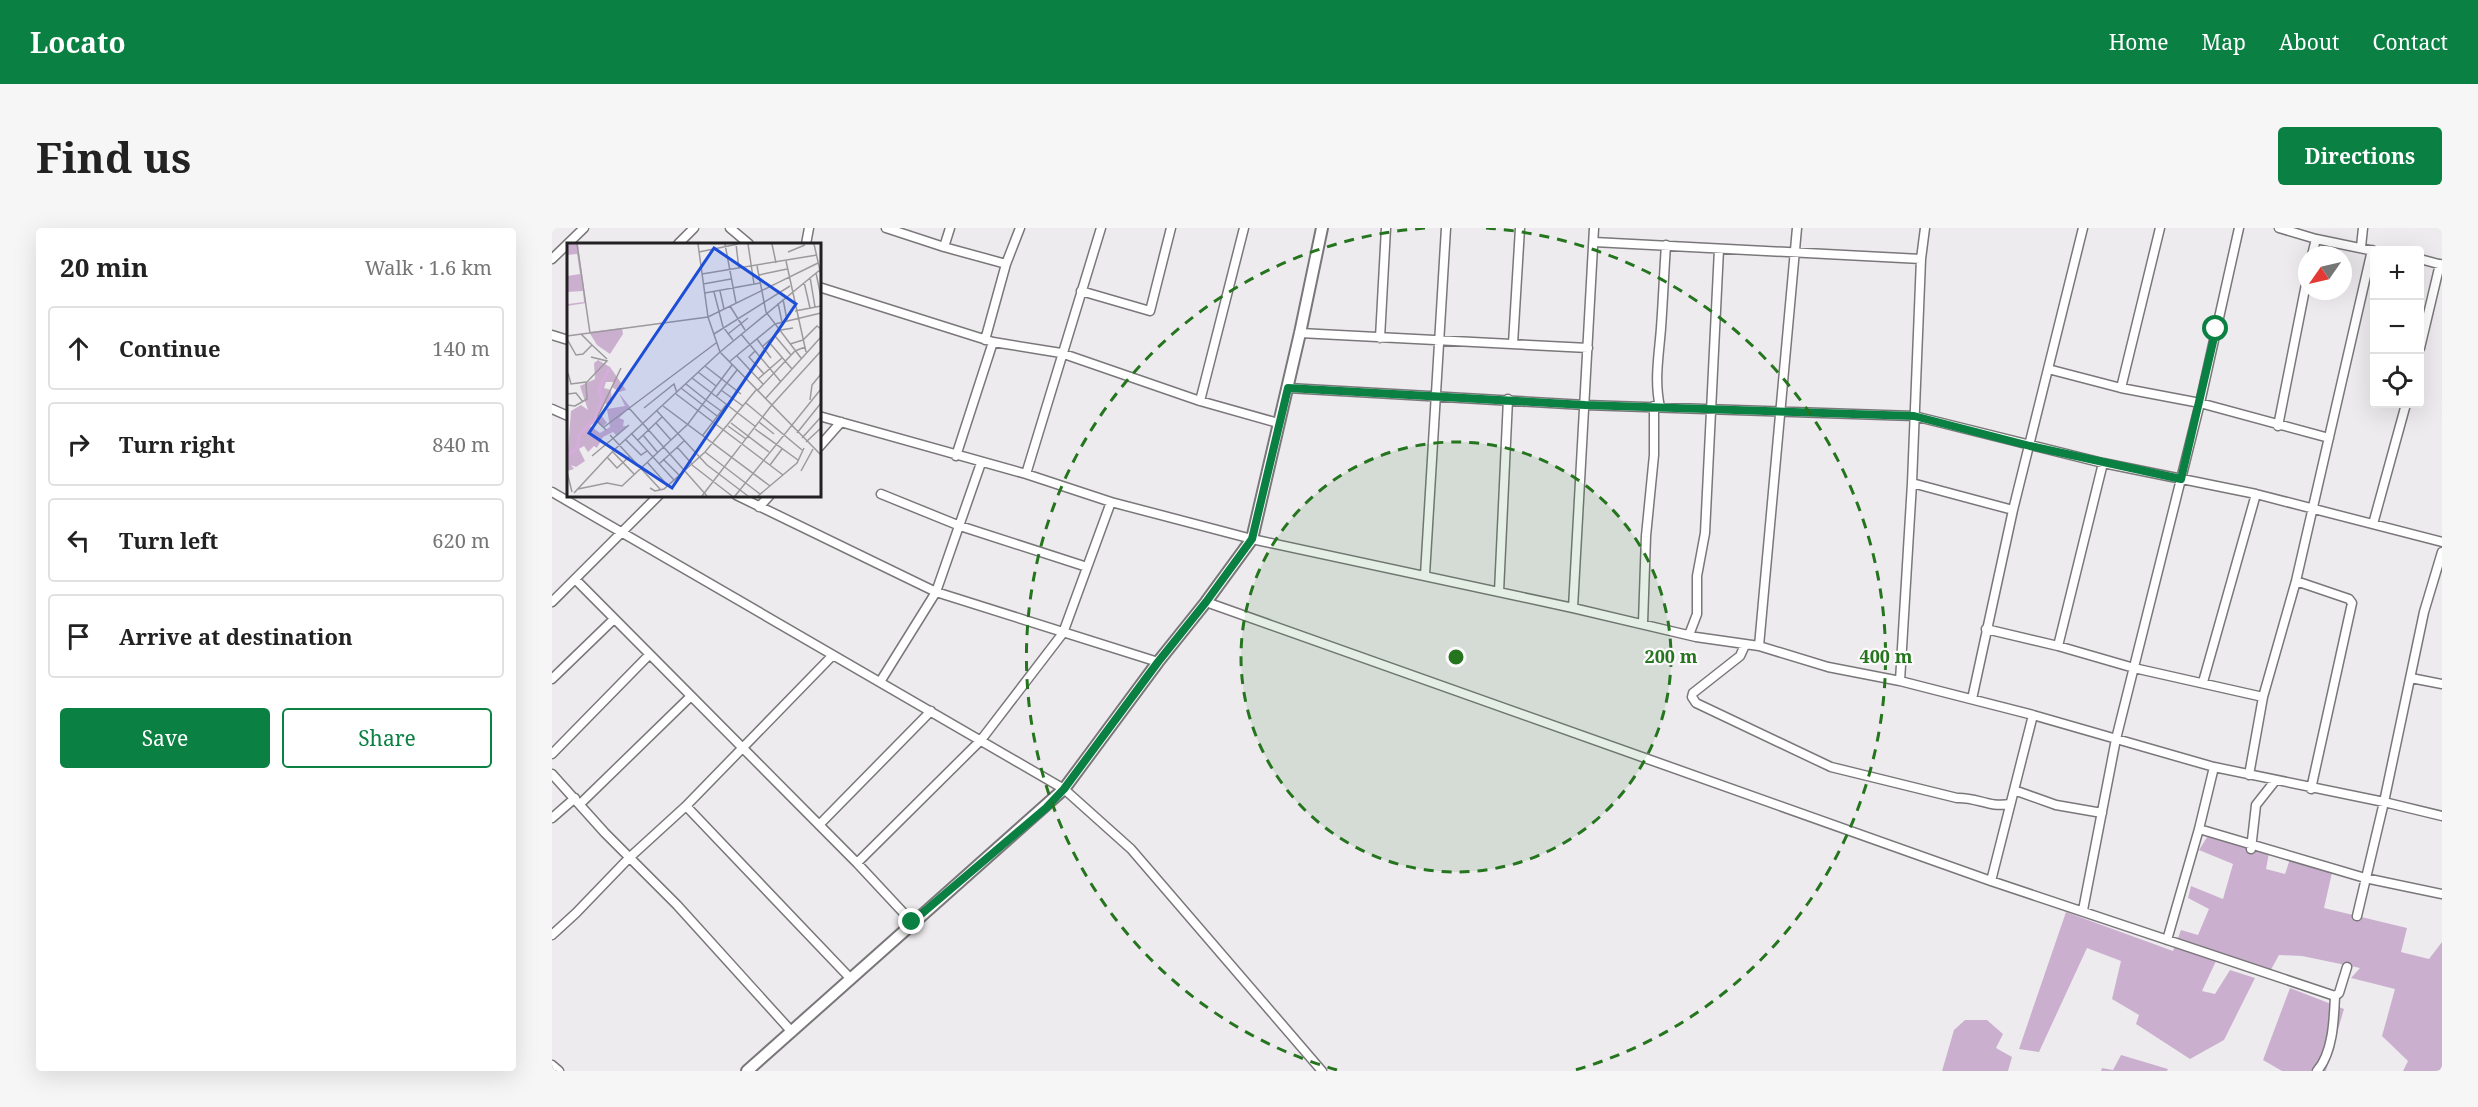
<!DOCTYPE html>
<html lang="en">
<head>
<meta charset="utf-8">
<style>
	body { margin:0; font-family:"Noto Serif",serif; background:#f6f6f6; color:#222 }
	.controls { position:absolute; right:18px; top:18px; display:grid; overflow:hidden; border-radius:6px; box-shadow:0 6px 24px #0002 }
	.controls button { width:54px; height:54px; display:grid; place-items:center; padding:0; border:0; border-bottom:2px solid #e0e0e0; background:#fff; color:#222; font:30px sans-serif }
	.compass { position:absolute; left:1746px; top:18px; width:54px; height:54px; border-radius:50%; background:#fff; box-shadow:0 6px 24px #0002; rotate:236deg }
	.stop { position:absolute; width:18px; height:18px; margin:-14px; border:4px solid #0b8043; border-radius:50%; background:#fff }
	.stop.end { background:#0b8043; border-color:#fff; box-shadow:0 2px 6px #0008 }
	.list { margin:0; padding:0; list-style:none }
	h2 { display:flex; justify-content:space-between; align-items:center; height:78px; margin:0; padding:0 24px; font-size:26px }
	h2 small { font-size:20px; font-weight:400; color:#767676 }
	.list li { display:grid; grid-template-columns:39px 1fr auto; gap:18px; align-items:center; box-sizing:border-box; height:84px; margin:0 12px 12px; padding:0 12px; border:2px solid #e0e0e0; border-radius:6px }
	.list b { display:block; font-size:22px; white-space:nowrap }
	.list em { font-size:20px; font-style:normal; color:#767676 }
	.actions { display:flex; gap:12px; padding:18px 24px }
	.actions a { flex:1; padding:14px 0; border:2px solid #0b8043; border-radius:6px; text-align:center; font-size:21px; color:#0b8043 }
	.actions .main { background:#0b8043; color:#fff }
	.icon { flex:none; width:33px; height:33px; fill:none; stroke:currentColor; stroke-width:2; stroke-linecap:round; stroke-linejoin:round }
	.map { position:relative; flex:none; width:1890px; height:843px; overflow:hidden; border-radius:6px }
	header { display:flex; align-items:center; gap:36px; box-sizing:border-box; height:84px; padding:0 30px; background:#0b8043; color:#fff }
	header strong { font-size:28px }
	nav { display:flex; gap:33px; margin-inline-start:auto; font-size:21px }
	.intro { display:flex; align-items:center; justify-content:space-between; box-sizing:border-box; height:144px; padding:0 36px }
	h1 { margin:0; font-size:42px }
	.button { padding:15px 27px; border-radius:6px; background:#0b8043; color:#fff; font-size:21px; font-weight:700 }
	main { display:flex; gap:36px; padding:0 36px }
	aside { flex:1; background:#fff; border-radius:6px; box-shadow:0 6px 24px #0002 }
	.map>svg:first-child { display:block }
	.green { fill:#cab0ce }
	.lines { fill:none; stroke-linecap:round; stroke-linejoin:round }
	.minor-casing { stroke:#7a777a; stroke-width:11 }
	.tertiary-casing { stroke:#7a777a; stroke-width:14 }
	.minor { stroke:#fff; stroke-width:8 }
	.tertiary { stroke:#fff; stroke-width:10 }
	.route { stroke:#0b8043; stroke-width:8 }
	.ring { fill:none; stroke:#24751d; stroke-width:3; stroke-dasharray:10 8 }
	.inset-river { fill:none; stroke:#d6acdc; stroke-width:3 }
	.inset-road { fill:none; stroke:#9c9a9d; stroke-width:1.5 }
	.view { fill:#1d4ed8; fill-opacity:0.15; stroke:#1d4ed8; stroke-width:3 }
	.inset-edge { fill:none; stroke:#222122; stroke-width:3 }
	.centre { fill:#24751d; stroke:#fcf9fc; stroke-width:3 }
	.ring-label { font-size:18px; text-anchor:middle; font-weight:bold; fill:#24751d; stroke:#fcf9fc; stroke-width:4.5; stroke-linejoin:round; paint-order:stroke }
</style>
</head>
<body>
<header>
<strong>Locato</strong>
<nav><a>Home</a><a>Map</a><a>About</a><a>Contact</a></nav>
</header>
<div class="intro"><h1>Find us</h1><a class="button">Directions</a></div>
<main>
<aside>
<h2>20 min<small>Walk · 1.6 km</small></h2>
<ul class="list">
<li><svg class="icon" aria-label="ahead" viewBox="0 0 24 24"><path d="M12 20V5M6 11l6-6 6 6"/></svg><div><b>Continue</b></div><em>140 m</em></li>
<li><svg class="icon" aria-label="right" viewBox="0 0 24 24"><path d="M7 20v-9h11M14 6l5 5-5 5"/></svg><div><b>Turn right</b></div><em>840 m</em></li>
<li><svg class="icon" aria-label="left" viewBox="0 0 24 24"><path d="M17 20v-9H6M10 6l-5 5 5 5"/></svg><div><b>Turn left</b></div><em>620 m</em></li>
<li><svg class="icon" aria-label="arrive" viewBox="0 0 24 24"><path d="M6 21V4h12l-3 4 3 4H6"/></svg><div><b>Arrive at destination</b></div></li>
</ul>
<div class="actions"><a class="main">Save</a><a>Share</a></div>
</aside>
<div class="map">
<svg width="1890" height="843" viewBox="0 0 1890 843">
	<rect width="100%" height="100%" fill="#eeebef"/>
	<path class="green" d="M 1657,606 L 1717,625 L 1714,641 L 1733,646 L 1740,625 L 1782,636 L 1772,680 L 1855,700 L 1849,724 L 1877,731 L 1890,714 L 1890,843 L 1851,843 L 1856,833 L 1830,808 L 1843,761 L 1799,750 L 1808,740 L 1750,728 L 1727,727 L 1716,747 L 1664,733 L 1650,763 L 1663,766 L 1678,742 L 1703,750 L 1672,812 L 1638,831 L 1584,796 L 1587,787 L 1560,771 L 1569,733 L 1535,720 L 1487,824 L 1467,821 L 1514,684 L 1621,723 L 1629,702 L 1646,707 L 1657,681 L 1636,670 L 1639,658 L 1671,671 L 1681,636 L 1647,622 Z
		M 1738,760 L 1792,781 L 1774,843 L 1730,843 L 1711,832 Z
		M 1413,792 L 1435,792 L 1451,806 L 1444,820 L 1460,829 L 1456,843 L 1390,843 L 1402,802 Z
		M 1569,827 L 1616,841 L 1615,843 L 1549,843 L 1550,840 L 1561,842 Z"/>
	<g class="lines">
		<g class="minor-casing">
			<path id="minor" d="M 178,0 L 197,16
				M 334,0 L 392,19 L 454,36
				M 1727,0 L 1764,11 L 1822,23
				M 1042,14 L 1369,31
				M 126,16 L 142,0
				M 254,16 L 257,0
				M 392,19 L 398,0
				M 1809,19 L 1811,0
				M 1760,27 L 1764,11
				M 0,31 L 32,0
				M 1868,31 L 1890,37
				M 267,59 L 441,114 L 509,125 L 648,173 L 726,195
				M 529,63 L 598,83 L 619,0
				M 748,105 L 1036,120
				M 0,107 L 16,112
				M 828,110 L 834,0
				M 433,112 L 454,36 L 468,0
				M 961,116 L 968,0
				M 1868,120 L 1888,36
				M 1496,141 L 1569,160 L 1648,175 L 1777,210
				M 736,160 L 1033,177 L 1362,188 L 1551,235 L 1704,266 L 1890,314
				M 1569,160 L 1608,0
				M 648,173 L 692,0
				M 1108,179 C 1102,152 1107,127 1109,100 C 1111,73 1112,45 1114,17
				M 0,181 L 16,188
				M 267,188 L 474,246 L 559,274 L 700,311 L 1021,380 L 1144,409 L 1207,418 L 1276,439 L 1348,453 L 1481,487 L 1662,539 L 1832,574 L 1890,588
				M 1726,198 L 1755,51
				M 267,219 L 289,194
				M 404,228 L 441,114
				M 474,246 L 549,0
				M 1360,255 L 1461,282
				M 0,264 L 512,561 L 579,621 L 770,843
				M 329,266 L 408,298 L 535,339
				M 184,267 L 384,364 L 606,434
				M 207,279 L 218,267
				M 1821,296 L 1854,176
				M 873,347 L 894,0
				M 23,351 L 305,635 L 360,694
				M 1744,353 L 1797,371 L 1800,375 L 1759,561
				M 947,364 L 956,171
				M 0,374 L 107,267
				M 654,374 L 1439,653 L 1783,768
				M 1021,380 L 1042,0
				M 1091,395 L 1094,308 L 1102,227 L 1102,178
				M 1434,401 L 1506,418 L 1582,440 L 1711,469
				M 1137,407 L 1145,386 L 1145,348 L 1153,305 L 1167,21
				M 1193,417 L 1188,428 L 1141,465 L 1140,469 L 1144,475 L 1279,539 L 1405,570 C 1425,569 1437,580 1458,576
				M 1207,418 L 1245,0
				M 1506,418 L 1551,235
				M 1859,450 L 1890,456
				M 0,451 L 62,391
				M 1348,453 L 1360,255 L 1369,31 L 1373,0
				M 328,454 L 384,364 L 429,235
				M 1651,454 L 1704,266
				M 1420,471 L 1461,282 L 1531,0
				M 0,526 L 97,427
				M 0,546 L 53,605 L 125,677 L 240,804
				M 1697,547 L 1711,469 L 1744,353 L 1820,22
				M 1462,562 L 1504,577 L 1550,585
				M 28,576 L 138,469
				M 134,578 L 299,751
				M 0,590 L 23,570
				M 267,597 L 379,483
				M 1647,601 L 1813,650 L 1890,666
				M 1699,621 L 1704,577 L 1723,553
				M 305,635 L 429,512 L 511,405 L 559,274
				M 1439,653 L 1481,487
				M 1531,682 L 1564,511 L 1648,175 L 1687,0
				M 1805,688 L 1832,574 L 1872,384 L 1890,324
				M 0,707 L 24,685 L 77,630 L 134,578 L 281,427
				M 1615,712 L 1647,601 L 1662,539
				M 0,837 L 7,843
				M 1765,843 C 1781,825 1782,791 1783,768 L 1787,765 L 1795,739"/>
		</g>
		<g class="tertiary-casing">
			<path id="tertiary" d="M 195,843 L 512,561 L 606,434 L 654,374 L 700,311 L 748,105 L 770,0"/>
		</g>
		<use href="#minor" class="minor"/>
		<use href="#tertiary" class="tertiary"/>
	</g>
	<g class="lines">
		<path class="route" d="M 360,694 L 494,580 L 512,561 L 606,434 L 654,374 L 700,311 L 736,160 L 1033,177 L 1362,188 L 1478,218 L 1629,251 L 1664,101"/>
	</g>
	<circle cx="904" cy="429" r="215" fill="#24751d" fill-opacity=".12"/>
	<g class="ring">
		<circle cx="904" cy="429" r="215"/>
		<path d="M785 842A430 430 0 0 1 874 0M934 0A430 430 0 0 1 1023 842"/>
	</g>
	<g transform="translate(15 15)">
		<rect width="254" height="254" fill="#eeebef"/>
		<path d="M 0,1 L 11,1 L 19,60 L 0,63 L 0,58 L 1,61 L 17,59 L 16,48 L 0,49 L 0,33 L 13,31 L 10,11 L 0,12 ZM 55,85 L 56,91 L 43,111 L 30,102 L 22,89 ZM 31,117 L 43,124 L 59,147 L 52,149 L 45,144 L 47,139 L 39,139 L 37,145 L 44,147 L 45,160 L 41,163 L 38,160 L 30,176 L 35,173 L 40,180 L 35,184 L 29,178 L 23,183 L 33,190 L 43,184 L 40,166 L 58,163 L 52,150 L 63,164 L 52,175 L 57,177 L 56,183 L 61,183 L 50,193 L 46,189 L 36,194 L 30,205 L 27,203 L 21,209 L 17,203 L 12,206 L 18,218 L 9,224 L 4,222 L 7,226 L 0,228 L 0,220 L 4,221 L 0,220 L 4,168 L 14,162 L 21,167 L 13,143 L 28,136 L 27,120 Z" fill="#cab0ce"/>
		<path class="inset-river" d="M 0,213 L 11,204 L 12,192 L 27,177 L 35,159 L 32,146 L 42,126"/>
		<path class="inset-road" d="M 10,1 L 23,90M 131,1 L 141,74 L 153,109 L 254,212M 158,1 L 169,60M 169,1 L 172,26M 181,1 L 187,41M 205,1 L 209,20M 247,1 L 254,32M 132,9 L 171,1M 221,9 L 238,2M 219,18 L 239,109M 190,23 L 199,69 L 234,115M 249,30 L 254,54M 135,31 L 250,12M 192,32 L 220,26M 243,34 L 248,64M 237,39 L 243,65M 136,41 L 164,36M 153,48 L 157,66M 147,49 L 156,84 L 166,97M 138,50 L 193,40M 216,56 L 220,77M 211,60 L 215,79M 163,63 L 178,87M 228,68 L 254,63M 147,91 L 223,43M 161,91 L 181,75M 174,91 L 214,139M 0,93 L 141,74 L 251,20M 208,93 L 224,112M 0,96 L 9,112 L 16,111 L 25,102 L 14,91M 190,96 L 204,115M 201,98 L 225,126M 223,101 L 236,97 L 250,83 L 254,86M 25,102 L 40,116M 196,103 L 214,87 L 226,85M 188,108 L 182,114 L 197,131M 170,113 L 196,141M 162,119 L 208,81 L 254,70M 138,123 L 174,151M 131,129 L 149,143M 1,130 L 4,141 L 19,139M 125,135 L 189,184M 191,136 L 215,115M 119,141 L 139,157M 114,145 L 150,173M 154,147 L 176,163M 190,148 L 228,108 L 238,104M 0,151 L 9,150 L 16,159M 109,151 L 216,232M 149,154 L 170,127M 198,156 L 254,94M 139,157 L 154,168M 243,157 L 245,142 L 254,131M 179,160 L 235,207M 0,162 L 8,163 L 20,156 L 19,140 L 40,118 L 24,114M 96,163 L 203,243M 204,163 L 254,108M 62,165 L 140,253M 77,165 L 107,141 L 110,150M 90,168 L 140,222 L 181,253M 192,179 L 207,191M 89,180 L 104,197M 164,180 L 202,209M 161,183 L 179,196M 37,184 L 149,100M 188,186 L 231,217M 39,187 L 30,178 L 31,173 L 54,125M 64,190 L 107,237M 230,190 L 254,160M 43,192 L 93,246M 76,192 L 91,210M 136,192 L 159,162M 235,195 L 254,174M 58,196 L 74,212 L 80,208M 71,197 L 95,174M 239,199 L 254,185M 110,204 L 125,221M 45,208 L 67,231M 138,209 L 193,251M 25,213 L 62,182M 40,214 L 50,225 L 63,213M 96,216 L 112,232M 80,219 L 101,243M 92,221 L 117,198M 125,222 L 165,253M 203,222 L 215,206M 234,228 L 246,206M 0,229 L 5,249M 83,245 L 88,248 L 97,246 L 138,209 L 189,147M 11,246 L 40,240 L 55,243 L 121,181 L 165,122M 7,250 L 46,208 L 153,109 L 254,26M 135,253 L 204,163M 168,253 L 254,146M 191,253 L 230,220 L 237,205"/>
		<path class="view" d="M 147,5 L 229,61 L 105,245 L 22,190 Z"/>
		<rect width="254" height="254" class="inset-edge"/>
	</g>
	<circle cx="904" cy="429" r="9" class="centre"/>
	<g class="ring-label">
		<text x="1119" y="435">200 m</text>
		<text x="1334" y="435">400 m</text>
	</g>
</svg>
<div class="controls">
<button>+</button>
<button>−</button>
<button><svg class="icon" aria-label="locate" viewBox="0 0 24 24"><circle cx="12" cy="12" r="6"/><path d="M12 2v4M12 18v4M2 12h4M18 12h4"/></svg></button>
</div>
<svg class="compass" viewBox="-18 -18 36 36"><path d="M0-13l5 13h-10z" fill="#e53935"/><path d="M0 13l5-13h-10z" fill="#767676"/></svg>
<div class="stop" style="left:1664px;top:101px"></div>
<div class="stop end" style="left:360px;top:694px"></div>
</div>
</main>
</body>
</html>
